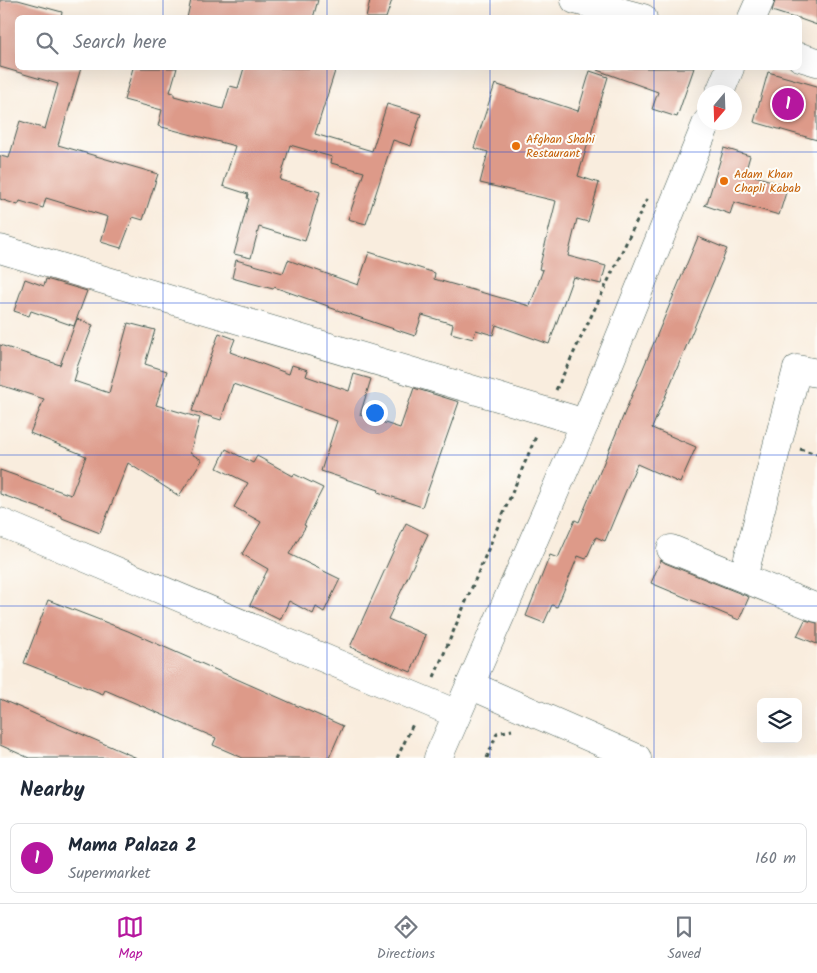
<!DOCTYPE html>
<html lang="en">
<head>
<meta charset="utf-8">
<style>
	body { margin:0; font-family:Kalam,sans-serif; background:#f6f6f7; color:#1f2937 }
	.controls { position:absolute; right:15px; bottom:15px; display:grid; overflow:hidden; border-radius:8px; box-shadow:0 5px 20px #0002 }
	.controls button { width:45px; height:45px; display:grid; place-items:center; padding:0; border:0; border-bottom:1px solid #e0e1e3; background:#fff; color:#1f2937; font:25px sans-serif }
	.compass { position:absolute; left:697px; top:85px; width:45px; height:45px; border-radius:50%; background:#fff; box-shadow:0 5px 20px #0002; rotate:199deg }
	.you { position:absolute; left:374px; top:412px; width:18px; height:18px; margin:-12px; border:4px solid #fff; border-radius:50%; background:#1a73e8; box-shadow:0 0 0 8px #1a73e833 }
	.badge { display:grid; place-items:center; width:32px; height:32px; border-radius:50%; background:#b5179e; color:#fff; font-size:16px; font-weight:700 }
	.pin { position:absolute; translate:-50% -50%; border:2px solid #fff; box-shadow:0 1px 5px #0006 }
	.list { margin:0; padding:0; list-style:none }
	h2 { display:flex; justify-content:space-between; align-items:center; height:65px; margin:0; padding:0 20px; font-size:21px }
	h2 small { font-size:16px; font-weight:400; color:#747a83 }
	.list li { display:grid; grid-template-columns:32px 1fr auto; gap:15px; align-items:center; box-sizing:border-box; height:70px; margin:0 10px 10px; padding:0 10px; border:1px solid #e0e1e3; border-radius:8px }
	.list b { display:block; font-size:19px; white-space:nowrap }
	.list p { margin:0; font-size:16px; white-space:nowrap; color:#747a83 }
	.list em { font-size:16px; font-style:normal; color:#747a83 }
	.icon { flex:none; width:28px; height:28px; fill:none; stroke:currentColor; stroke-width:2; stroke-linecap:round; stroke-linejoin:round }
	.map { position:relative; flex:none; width:817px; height:758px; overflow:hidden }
	.search { position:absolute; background:#fff; box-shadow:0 5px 20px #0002; left:15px; right:15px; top:15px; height:55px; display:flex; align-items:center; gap:12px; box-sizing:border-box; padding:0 18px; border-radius:8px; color:#747a83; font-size:19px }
	.sheet { height:145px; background:#fff }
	nav { display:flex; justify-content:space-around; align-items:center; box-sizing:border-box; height:70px; border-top:1px solid #e0e1e3; background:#fff; font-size:14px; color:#747a83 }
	nav a { display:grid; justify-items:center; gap:2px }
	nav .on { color:#b5179e }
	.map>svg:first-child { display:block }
	.building { fill:#dd9a89 }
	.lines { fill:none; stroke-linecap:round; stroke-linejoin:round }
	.minor-casing { stroke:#40574e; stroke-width:29 }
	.major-casing { stroke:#40574e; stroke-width:29 }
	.path { stroke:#40574e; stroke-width:3; stroke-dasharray:4 4; stroke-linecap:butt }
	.minor { stroke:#fff; stroke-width:28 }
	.major { stroke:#fff; stroke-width:28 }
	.grid { fill:none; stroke:#1d4ed8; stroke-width:1; stroke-opacity:0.55 }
	.food-dot { fill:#e8710a; stroke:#fdfcf7; stroke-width:2 }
	.labels { text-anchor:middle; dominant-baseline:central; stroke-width:4; stroke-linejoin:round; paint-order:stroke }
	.food-label { font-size:12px; fill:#c56008; stroke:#fdfcf7; text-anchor:start }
</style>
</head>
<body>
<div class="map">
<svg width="817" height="758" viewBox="0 0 817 758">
	<rect width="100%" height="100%" fill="#fdfcf7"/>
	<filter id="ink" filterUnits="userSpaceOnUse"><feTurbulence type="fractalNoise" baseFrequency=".02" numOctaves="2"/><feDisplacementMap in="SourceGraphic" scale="10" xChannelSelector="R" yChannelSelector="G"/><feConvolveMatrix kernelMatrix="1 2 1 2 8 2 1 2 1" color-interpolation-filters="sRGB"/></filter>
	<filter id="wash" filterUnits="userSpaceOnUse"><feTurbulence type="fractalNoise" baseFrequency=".0096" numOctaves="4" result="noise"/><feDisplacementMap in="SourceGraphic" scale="20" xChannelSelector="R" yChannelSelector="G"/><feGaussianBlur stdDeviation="1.12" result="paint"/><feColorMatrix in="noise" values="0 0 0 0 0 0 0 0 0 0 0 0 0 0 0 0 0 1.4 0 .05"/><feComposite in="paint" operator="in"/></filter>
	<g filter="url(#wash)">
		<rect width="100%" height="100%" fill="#f9edde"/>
		<g id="blocks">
			<path class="building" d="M 0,0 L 18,0 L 62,12 L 61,18 L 18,18 L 18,68 L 81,68 L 58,145 L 158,174 L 143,220 L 133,217 L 121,248 L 101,242 L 108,217 L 46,198 L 43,208 L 20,201 L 18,205 L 0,199 L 0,156 L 9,158 L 20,121 L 45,129 L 58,84 L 0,67 Z
				M 191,0 L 318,0 L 313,18 L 187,18 Z
				M 370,0 L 392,0 L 386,18 L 366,18 Z
				M 775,0 L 817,0 L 817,25 L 800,19 L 800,18 L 794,18 L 772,11 Z
				M 133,68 L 177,68 L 170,92 L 174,93 L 174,96 L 223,109 L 230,86 L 238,88 L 244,68 L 336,68 L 315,134 L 372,151 L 387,104 L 421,114 L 411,146 L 393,140 L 366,224 L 348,219 L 364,172 L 331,163 L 332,157 L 290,145 L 280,180 L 320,192 L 305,241 L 259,227 L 251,258 L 234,254 L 249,199 L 247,198 L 248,194 L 223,186 L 235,146 L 158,126 L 162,110 L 124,100 Z
				M 597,68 L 694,68 L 677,117 L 652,109 L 658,92 L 597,70 Z
				M 590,71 L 608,77 L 578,176 L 599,183 L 588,222 L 577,219 L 568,256 L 606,266 L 601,284 L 573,277 L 549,344 L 496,325 L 493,335 L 476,330 L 473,339 L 451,333 L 453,324 L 422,315 L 415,336 L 328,307 L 328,306 L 274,287 L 273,289 L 232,278 L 236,260 L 283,273 L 288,260 L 358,285 L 369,252 L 435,273 L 434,279 L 530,306 L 543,270 L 539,269 L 556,201 L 480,183 L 488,152 L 474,148 L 495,84 L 578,111 Z
				M 768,72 L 817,86 L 817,140 L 754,122 Z
				M 724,148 L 750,156 L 745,173 L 788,186 L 779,215 L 734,202 L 730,214 L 704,205 L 707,203 Z
				M 698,237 L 727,249 L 652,428 L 696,447 L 680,483 L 637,464 L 605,541 L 596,537 L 586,559 L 578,556 L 557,607 L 552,605 L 544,623 L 526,616 L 550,555 L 558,558 L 575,520 L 579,522 Z
				M 25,279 L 44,286 L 46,279 L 87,291 L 74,326 L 31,311 L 29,316 L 14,311 Z
				M 77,319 L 93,325 L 76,370 L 77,371 L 74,381 L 109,393 L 128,323 L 155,330 L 145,364 L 167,371 L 156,405 L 200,418 L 190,453 L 202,460 L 179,496 L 128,463 L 100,533 L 62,518 L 62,516 L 0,494 L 0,470 L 71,495 L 86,456 L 30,433 L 44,399 L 0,385 L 0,345 L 60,365 Z
				M 219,333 L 235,339 L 230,352 L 289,374 L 292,365 L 308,370 L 306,376 L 349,391 L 354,374 L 371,379 L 360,415 L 400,428 L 414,388 L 459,402 L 422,507 L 378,492 L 379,490 L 321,471 L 337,421 L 233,384 L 221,420 L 192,411 Z
				M 226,449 L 253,463 L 257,456 L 293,476 L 294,474 L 323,488 L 304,525 L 306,526 L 289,554 L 340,579 L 324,612 L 316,607 L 313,614 L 289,601 L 280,620 L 250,605 L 268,569 L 242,554 L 261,522 L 234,507 L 248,483 L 217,468 Z
				M 406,523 L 428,534 L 388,619 L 426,635 L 411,672 L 350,647 Z
				M 661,560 L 665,563 L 749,597 L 739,620 L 651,583 Z
				M 48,600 L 128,631 L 343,726 L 329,758 L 243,758 L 213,745 L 216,738 L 105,690 L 103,694 L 24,663 Z
				M 805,620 L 817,623 L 817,644 L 797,636 Z
				M 0,699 L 137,758 L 29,758 L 0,745 Z"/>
		</g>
	</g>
	<g filter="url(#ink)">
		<use href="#blocks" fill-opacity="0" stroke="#40574e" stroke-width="1"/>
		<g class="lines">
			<g class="minor-casing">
				<path id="minor" d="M 0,249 L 585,423
					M 0,522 L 457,714
					M 671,549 L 817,608
					M 743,578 L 797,369 L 817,373
					M 470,685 L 637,758"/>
			</g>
			<g class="major-casing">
				<path id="major" d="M 575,0 L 643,18
					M 752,18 L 760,0
					M 800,57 L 817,62
					M 720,92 L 730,68
					M 438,758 L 585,423 L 707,122"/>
			</g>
			<path class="path" d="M 556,390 L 648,197
				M 800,449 L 817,454
				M 434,677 L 537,434
				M 397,758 L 414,722
				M 487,758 L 497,733 L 512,730"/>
			<use href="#minor" class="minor"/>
			<use href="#major" class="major"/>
		</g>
	</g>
	<path class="grid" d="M 163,0 L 163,18M 327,0 L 327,18M 490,0 L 490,18M 654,0 L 654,18M 163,68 L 163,758M 327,68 L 327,758M 490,68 L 490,758M 654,68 L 654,758M 0,152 L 817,152M 0,303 L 817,303M 0,455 L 817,455M 0,606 L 817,606"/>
	<g class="food-dot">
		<circle cx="516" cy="146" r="5"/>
		<circle cx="724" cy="181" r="5"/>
	</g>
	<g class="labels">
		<g class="food-label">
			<text x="526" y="139">Afghan Shahi<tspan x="526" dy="14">Restaurant</tspan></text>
			<text x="734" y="174">Adam Khan<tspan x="734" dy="14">Chapli Kabab</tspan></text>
		</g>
	</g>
</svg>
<div class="controls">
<button><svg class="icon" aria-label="layers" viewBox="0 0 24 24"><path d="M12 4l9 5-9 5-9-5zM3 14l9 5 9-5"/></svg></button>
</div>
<svg class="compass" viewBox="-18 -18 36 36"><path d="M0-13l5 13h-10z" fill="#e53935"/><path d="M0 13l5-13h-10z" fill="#747a83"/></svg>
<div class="you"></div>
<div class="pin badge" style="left:788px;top:104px">1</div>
<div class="search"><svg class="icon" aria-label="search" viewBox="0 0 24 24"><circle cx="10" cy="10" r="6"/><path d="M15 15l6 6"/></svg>Search here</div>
</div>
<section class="sheet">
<h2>Nearby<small></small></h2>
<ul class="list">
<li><span class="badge">1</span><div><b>Mama Palaza 2</b><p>Supermarket</p></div><em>160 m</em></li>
</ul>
</section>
<nav>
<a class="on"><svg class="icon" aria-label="map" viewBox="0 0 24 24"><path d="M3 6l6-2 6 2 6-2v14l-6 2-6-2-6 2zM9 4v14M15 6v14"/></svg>Map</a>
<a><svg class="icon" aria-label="directions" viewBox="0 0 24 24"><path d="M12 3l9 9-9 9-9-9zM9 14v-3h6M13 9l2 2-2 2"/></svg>Directions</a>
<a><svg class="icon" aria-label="saved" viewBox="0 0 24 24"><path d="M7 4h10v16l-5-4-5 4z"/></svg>Saved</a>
</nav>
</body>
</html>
